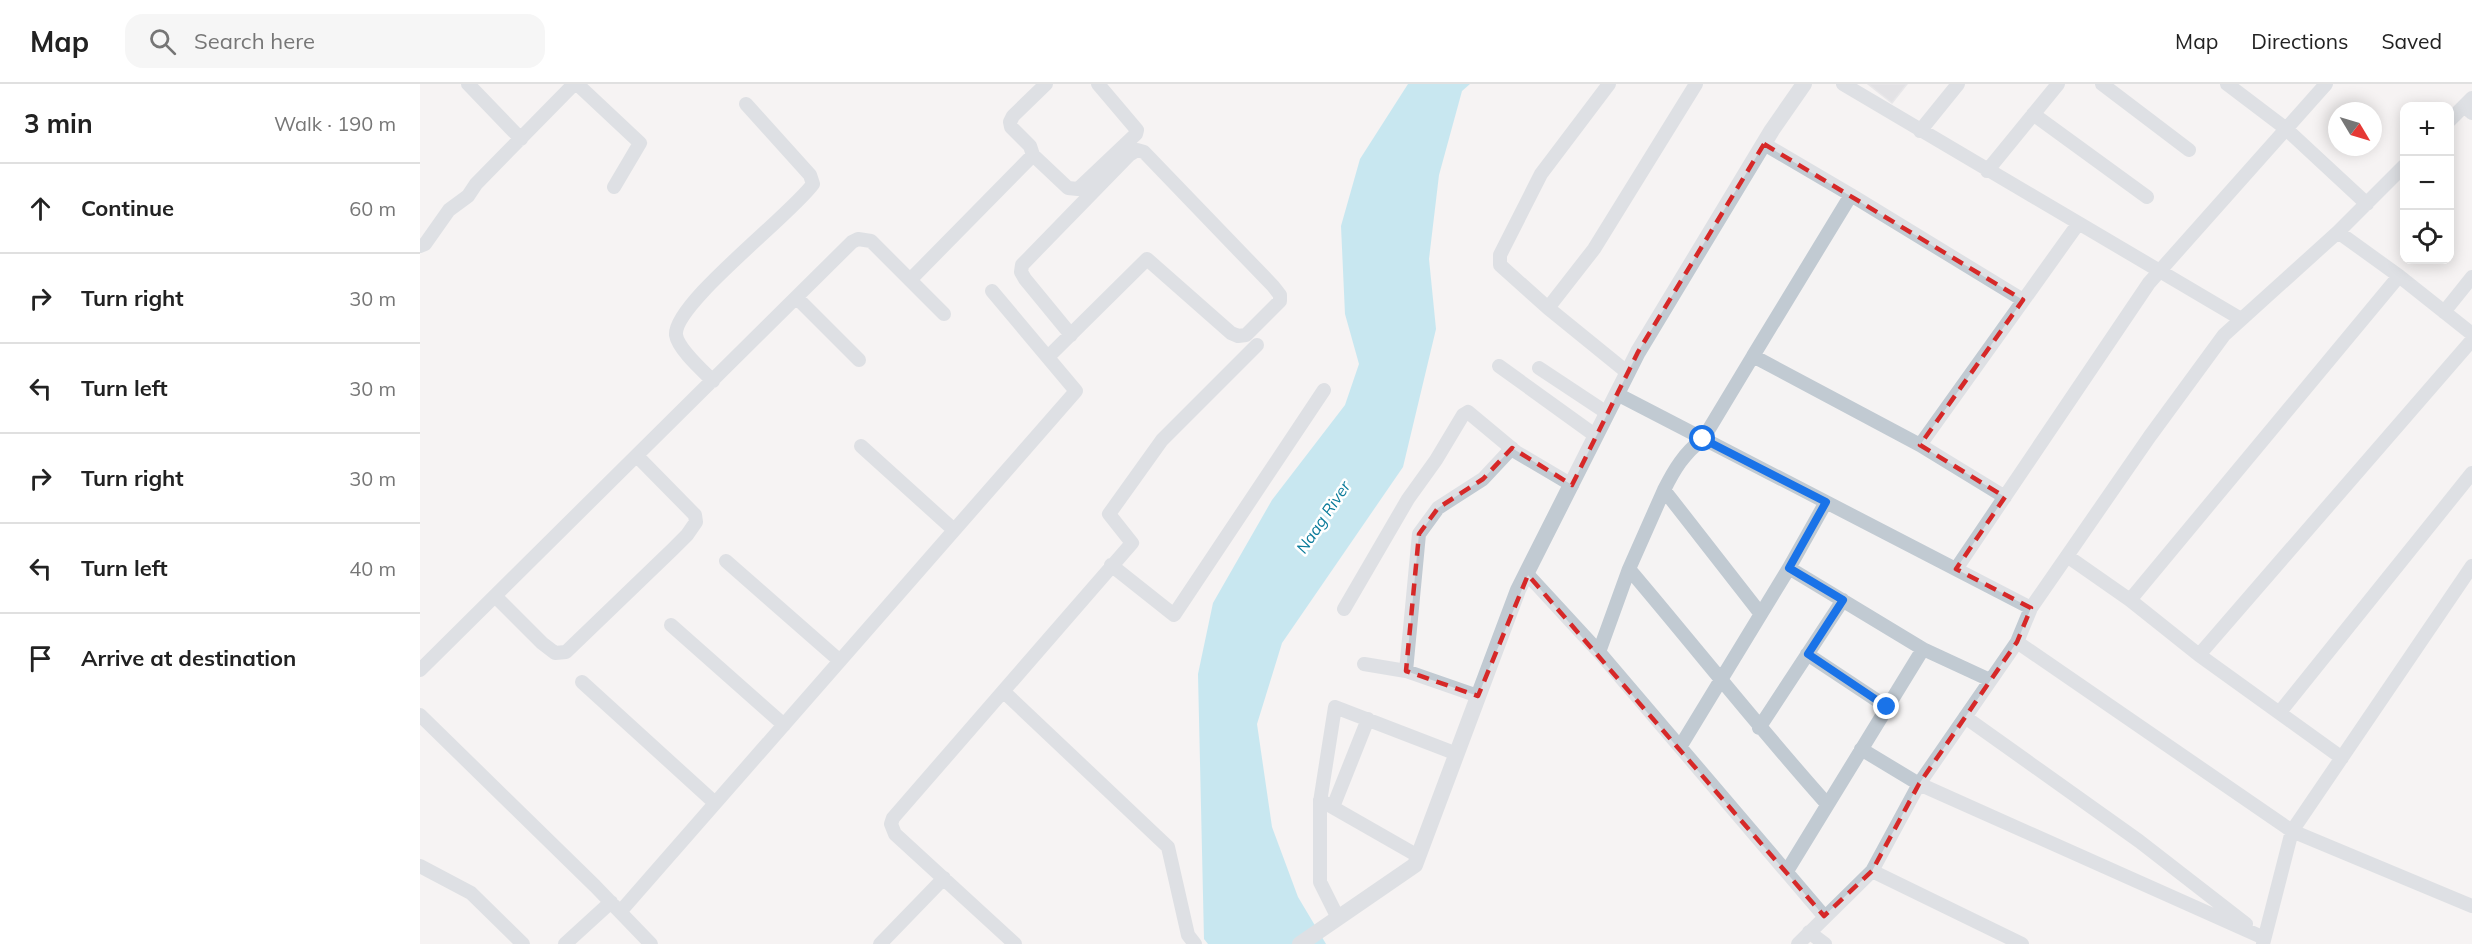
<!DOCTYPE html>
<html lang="en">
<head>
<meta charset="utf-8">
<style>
	body { margin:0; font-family:Mulish,sans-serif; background:#f6f6f6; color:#222 }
	.controls { position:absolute; right:18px; top:18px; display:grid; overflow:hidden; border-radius:12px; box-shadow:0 3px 15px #0003 }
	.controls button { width:54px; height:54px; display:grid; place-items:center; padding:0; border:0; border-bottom:2px solid #e0e0e0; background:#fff; color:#222; font:30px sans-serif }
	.compass { position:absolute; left:1908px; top:18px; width:54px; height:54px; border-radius:50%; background:#fff; box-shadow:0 3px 15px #0003; rotate:128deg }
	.stop { position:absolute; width:18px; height:18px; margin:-14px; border:4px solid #1a73e8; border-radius:50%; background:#fff }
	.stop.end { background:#1a73e8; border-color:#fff; box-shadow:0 2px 6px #0008 }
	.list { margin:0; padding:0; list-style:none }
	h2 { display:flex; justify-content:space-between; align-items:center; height:78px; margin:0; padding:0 24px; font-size:26px }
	h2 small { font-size:20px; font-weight:400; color:#767676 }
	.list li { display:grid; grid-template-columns:39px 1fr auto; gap:18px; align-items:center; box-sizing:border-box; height:90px; padding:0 24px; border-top:2px solid #e0e0e0 }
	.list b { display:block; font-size:22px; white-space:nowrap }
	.list em { font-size:20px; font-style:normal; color:#767676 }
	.icon { flex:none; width:33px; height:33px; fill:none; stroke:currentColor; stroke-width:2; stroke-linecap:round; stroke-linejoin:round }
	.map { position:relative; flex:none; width:2052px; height:860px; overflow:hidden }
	header { display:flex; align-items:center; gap:36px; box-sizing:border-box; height:84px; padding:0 30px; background:#fff; border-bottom:2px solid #e0e0e0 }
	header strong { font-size:28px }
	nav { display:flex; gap:33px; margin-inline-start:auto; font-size:21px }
	.search { width:420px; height:54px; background:#f6f6f6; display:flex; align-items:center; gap:15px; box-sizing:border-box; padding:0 21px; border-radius:18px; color:#767676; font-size:22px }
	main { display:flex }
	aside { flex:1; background:#fff }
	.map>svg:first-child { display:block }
	.water { fill:#90daee }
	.building { fill:#cdcfd5; stroke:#d7d9de; stroke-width:1.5 }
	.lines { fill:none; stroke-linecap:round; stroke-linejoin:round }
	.minor { stroke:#c1cad2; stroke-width:14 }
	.tertiary { stroke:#c1cad2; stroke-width:16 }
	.route { stroke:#1a73e8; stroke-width:8 }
	.marked { fill:none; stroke:#d62828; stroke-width:4.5; stroke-dasharray:12 8; stroke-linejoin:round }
	.labels { text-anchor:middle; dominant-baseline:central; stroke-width:5; stroke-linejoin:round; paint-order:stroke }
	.water-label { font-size:16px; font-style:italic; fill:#0c7c9b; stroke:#fff }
</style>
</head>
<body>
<header>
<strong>Map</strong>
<div class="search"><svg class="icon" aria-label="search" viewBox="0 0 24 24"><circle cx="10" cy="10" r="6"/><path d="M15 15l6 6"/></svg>Search here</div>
<nav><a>Map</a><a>Directions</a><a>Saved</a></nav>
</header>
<main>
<aside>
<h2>3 min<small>Walk · 190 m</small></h2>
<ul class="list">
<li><svg class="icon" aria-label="ahead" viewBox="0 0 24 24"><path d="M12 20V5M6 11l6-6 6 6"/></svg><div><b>Continue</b></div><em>60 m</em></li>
<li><svg class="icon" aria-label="right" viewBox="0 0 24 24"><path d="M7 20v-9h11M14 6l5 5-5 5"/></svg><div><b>Turn right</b></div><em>30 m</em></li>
<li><svg class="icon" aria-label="left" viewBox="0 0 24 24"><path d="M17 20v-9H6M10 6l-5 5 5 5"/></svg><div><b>Turn left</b></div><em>30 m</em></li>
<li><svg class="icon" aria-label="right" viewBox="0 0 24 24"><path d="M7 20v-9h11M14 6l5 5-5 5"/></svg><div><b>Turn right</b></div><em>30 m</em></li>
<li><svg class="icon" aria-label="left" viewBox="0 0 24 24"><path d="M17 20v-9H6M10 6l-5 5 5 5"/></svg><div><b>Turn left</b></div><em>40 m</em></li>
<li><svg class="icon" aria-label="arrive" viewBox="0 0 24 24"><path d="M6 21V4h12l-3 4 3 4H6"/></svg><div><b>Arrive at destination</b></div></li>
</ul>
</aside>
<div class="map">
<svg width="2052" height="860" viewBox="0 0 2052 860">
	<rect width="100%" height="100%" fill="#f5f3f3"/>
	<path class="water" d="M 988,0 L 1050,0 L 1042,7 L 1019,91 L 1009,175 L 1016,245 L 983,383 L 862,559 L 837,640 L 852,743 L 878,813 L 906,860 L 788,860 L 784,855 L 778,590 L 793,519 L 852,416 L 925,321 L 939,280 L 925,230 L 921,142 L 940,75 Z"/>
	<path class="building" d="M 1448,0 L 1487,0 L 1472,19 Z"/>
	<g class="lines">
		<path class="minor" d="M 48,0 L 101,55
			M 157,0 L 220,59 L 194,103
			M 626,0 L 593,32 L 590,38 L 591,43 L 610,62 L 613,71 L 648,104 L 658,105 L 716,50 L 717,46 L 678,0
			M 1189,0 L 1121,90 L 1080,171 L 1080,181 L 1128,224 L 1208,289
			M 1423,0 L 1821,235
			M 1682,0 L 1769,66
			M 1807,0 L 1865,44 L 1947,120
			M 2052,14 L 2044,22 L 2052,29
			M 1613,30 L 1727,113
			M 2030,36 L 2044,22
			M 1500,47 L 1538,0
			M 1344,60 L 1431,111
			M 1984,82 L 1918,148 L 1979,192 L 2052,250
			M 1567,87 L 1638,0
			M 0,162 L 5,160 L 29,126 L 48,112 L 56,100 L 154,0
			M 490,196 L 613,71
			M 377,214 L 439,276
			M 1128,224 L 1174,165 L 1276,0
			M 2024,228 L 2052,193
			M 1333,272 L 1283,355 C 1264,369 1254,386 1244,406 L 1340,529
			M 628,273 L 727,175 L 811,249 L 818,252 L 826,251 L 860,217 L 860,211 L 853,202 L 724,68 L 717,66 L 709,71 L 602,181 L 601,188 L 605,195 L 651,251
			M 1079,282 L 1176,352
			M 1119,284 L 1187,329
			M 293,297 C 283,287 258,265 256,251 C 253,220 371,131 393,100 L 390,91 L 326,20
			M 1197,310 L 1611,524 L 1597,558 L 1872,747 L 2052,482
			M 1500,361 L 1333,272 L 1431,111 L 1603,216
			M 441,362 L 534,446
			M 1585,413 L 1500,361 L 1658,140
			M 1647,472 L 1710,516 L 1779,571
			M 306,477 L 420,577
			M 691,481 L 754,531 L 904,306
			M 1369,484 L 1406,418
			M 1209,485 C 1276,564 1339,644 1407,720
			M 1536,485 L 1729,199 L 1906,0
			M 1108,491 L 1179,568 L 1404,832
			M 75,512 L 122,559 L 135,569 L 146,568 L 253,465 L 267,451 L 276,438 L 275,431 L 217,372
			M 1710,516 L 1979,192
			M 1611,524 L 1730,352 L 1804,251 L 1918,148
			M 924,525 L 988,415 L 1016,376 L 1043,331 L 1048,328 L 1096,368 L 1152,401
			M 251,541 L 364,641
			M 1179,568 L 1209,485 L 1244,406
			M 1387,570 L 1467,623
			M 944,580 L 986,587 L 1058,612
			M 0,586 L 432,158 L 438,155 L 451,157 L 524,230
			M 986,587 L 999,450 L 1018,424 L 1063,395 L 1092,364
			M 162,598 L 295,719
			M 584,608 L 748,763 L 768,851 L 775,860
			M 1860,628 L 2052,389
			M 0,631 L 175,802 L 231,860
			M 1545,633 L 1719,757 L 1826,840
			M 1339,644 L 1423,516
			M 1260,663 L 1369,484 L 1503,565
			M 1441,665 L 1499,700 L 1844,854
			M 1922,674 L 1779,571 L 2052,256
			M 900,716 L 998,772
			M 913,723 L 948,635
			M 0,782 L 51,809 L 103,860
			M 1367,787 L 1503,565 L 1570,596
			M 1452,787 L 1499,700 L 1597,558
			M 200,828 L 656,307 L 572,207
			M 918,834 L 900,798 L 900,718 L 915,623 L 1037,670
			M 1389,848 L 1405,860
			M 145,860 L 191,818
			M 460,860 L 524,794
			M 595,860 L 475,750 L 471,740 L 473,734 L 712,459 L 689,430 L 742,356 L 837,261
			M 1378,860 L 1452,787 L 1602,860
			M 1843,860 L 1872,747 L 2052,822"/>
		<path class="tertiary" d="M 880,860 L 995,781 L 1098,506 L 1218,268 L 1352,46 L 1384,0"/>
	</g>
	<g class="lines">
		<path class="route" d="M 1283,355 L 1406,418 L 1369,484 L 1423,516 L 1388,570 L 1467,623"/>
	</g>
	<path d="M0 0H2052V860H0ZM 1344,60 L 1603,216 L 1500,361 L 1585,413 L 1536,485 L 1611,524 L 1597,558 L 1499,700 L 1452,787 L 1404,832 L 1108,491 L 1058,612 L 986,587 L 999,450 L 1018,424 L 1063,395 L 1092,364 L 1152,401 L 1218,268 Z" fill="#f5f3f3" fill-opacity=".55" fill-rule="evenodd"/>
	<path class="marked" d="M 1344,60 L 1603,216 L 1500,361 L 1585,413 L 1536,485 L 1611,524 L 1597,558 L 1499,700 L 1452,787 L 1404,832 L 1108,491 L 1058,612 L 986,587 L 999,450 L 1018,424 L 1063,395 L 1092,364 L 1152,401 L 1218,268 Z"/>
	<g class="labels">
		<g class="water-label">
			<text transform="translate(903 433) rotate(-56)">Naag River</text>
		</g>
	</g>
</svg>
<div class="controls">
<button>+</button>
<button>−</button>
<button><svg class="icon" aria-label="locate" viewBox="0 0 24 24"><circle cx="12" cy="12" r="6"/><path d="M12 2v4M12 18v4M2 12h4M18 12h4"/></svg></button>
</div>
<svg class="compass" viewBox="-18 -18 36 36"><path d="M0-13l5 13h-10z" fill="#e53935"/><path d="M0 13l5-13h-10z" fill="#767676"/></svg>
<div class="stop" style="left:1283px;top:355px"></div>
<div class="stop end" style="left:1467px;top:623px"></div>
</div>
</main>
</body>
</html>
